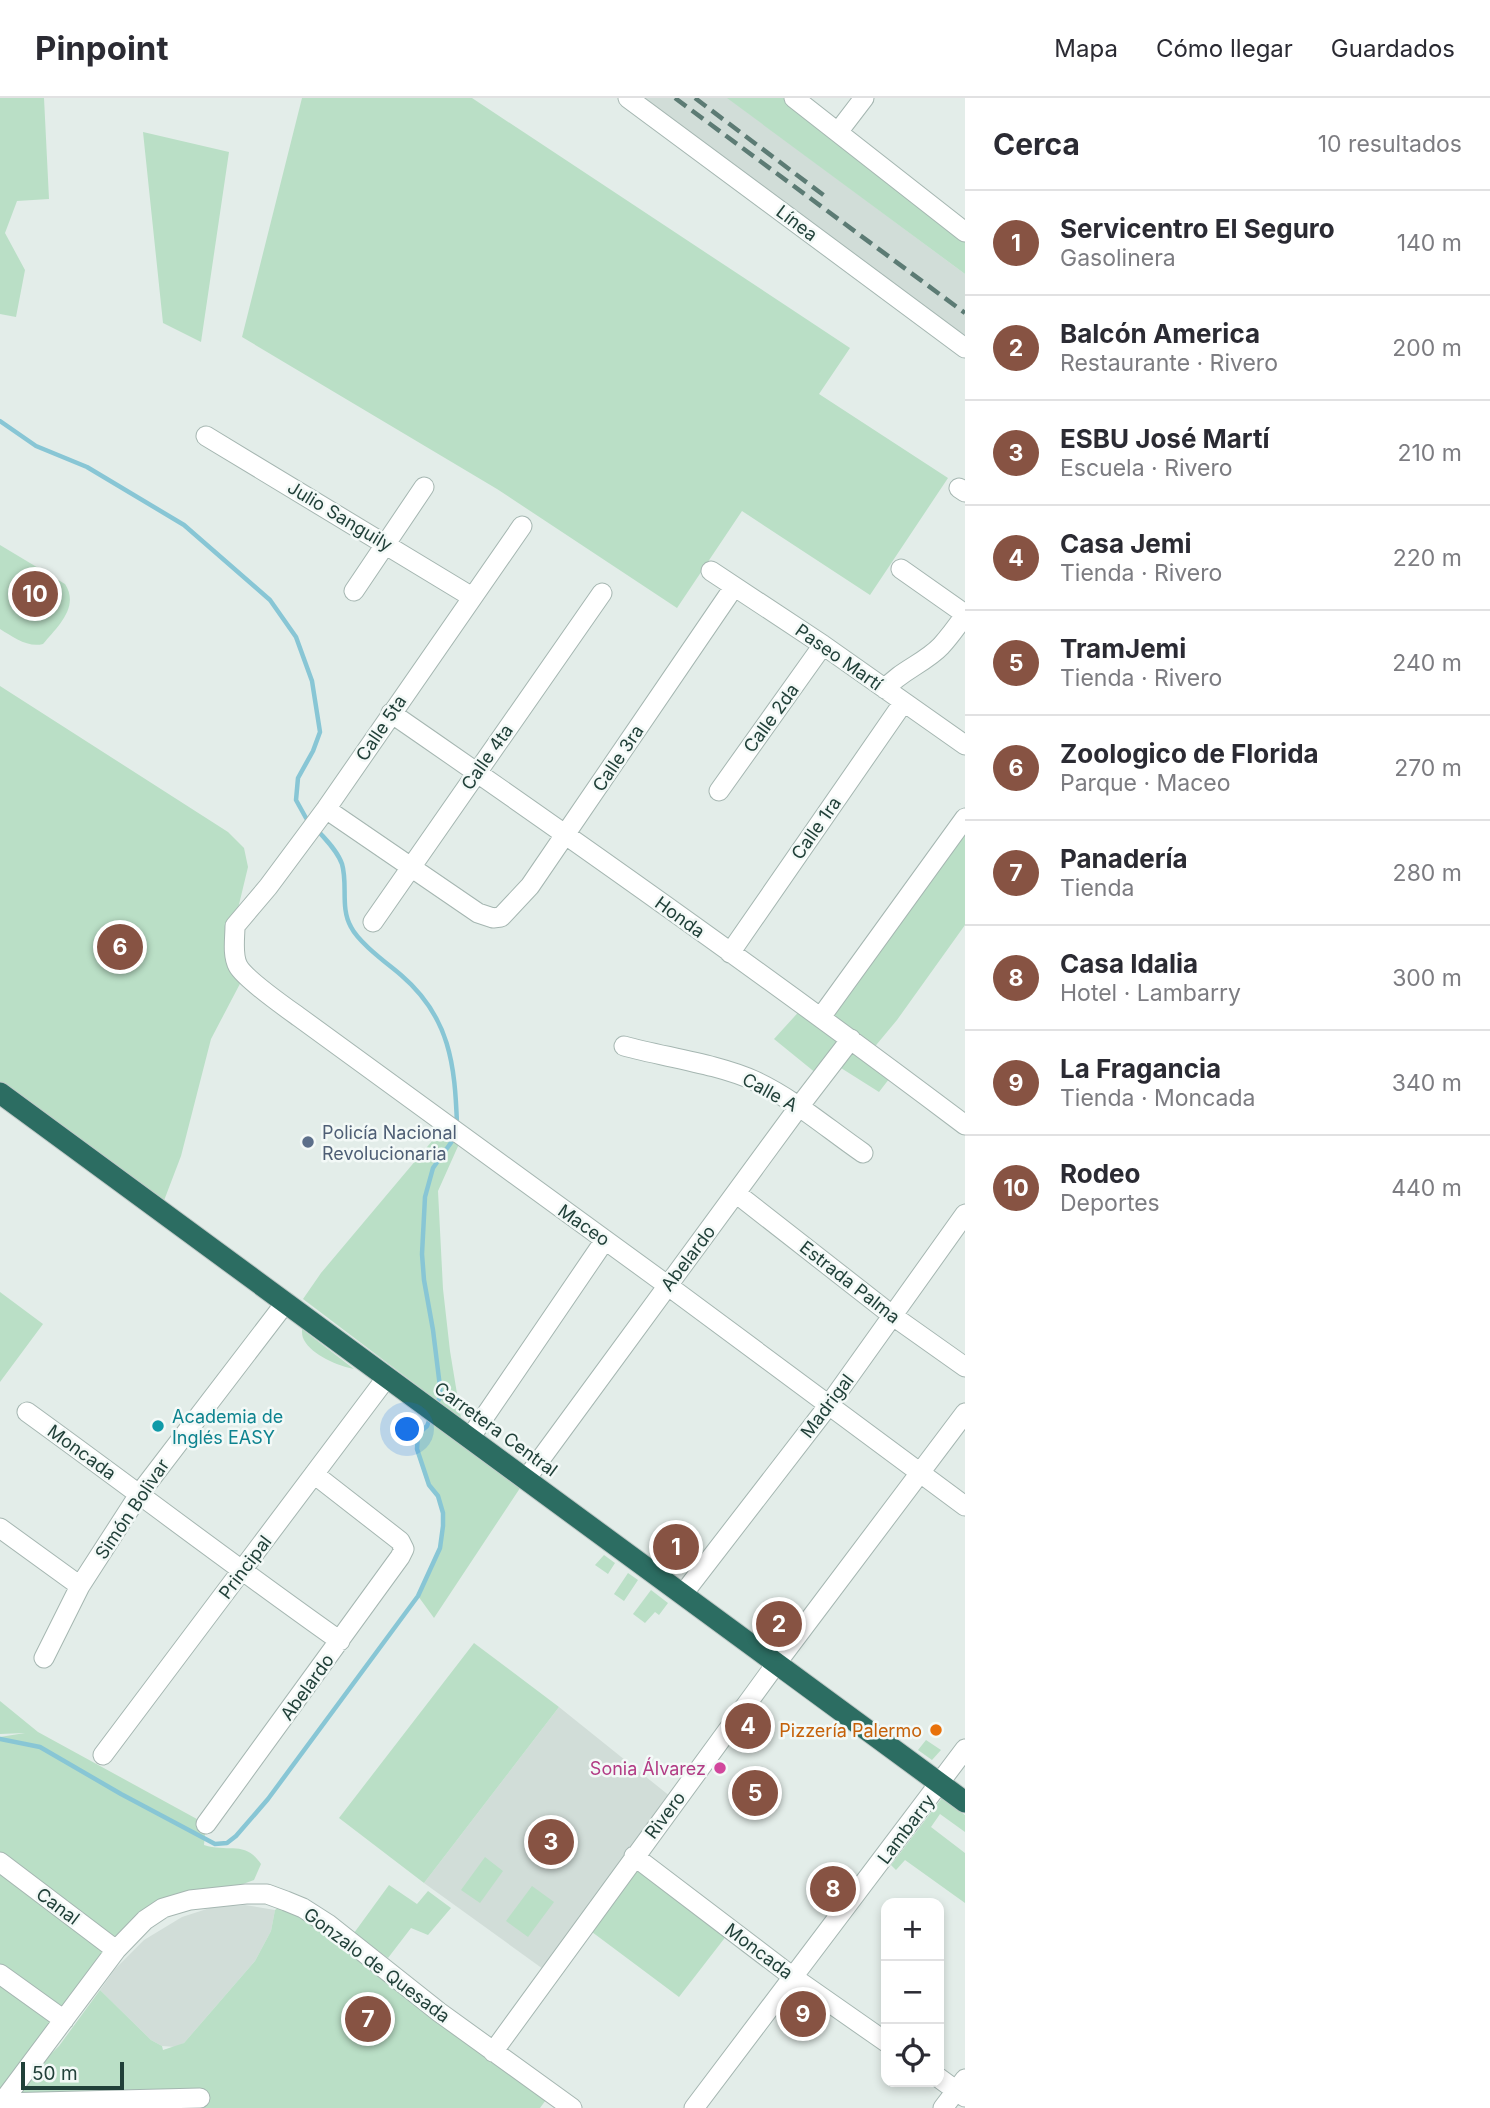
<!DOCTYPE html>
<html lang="es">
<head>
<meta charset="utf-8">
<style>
	body { margin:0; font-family:Inter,sans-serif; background:#f7f7f7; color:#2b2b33 }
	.controls { position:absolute; right:21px; bottom:21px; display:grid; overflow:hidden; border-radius:14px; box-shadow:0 4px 10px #0003 }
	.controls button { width:63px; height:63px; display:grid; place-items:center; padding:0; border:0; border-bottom:2px solid #e1e1e2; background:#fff; color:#2b2b33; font:35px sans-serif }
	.scale { position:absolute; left:21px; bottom:18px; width:103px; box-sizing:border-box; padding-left:7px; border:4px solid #214039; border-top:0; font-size:19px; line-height:24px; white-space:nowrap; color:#214039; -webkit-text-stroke:5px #f3f9f7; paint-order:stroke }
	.you { position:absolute; left:408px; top:1332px; width:24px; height:24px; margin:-18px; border:5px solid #fff; border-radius:50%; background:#1a73e8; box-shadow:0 0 0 10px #1a73e833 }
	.badge { display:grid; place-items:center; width:46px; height:46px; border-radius:50%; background:#875343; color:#fff; font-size:23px; font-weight:700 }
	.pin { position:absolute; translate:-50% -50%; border:4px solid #fff; box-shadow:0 2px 7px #0006 }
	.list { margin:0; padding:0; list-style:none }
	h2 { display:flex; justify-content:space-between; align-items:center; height:91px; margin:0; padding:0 28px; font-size:30px }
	h2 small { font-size:23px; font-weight:400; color:#7c7c81 }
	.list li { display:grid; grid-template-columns:46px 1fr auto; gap:21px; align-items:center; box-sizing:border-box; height:105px; padding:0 28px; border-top:2px solid #e1e1e2 }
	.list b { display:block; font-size:26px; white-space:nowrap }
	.list p { margin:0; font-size:23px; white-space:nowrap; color:#7c7c81 }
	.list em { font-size:23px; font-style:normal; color:#7c7c81 }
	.icon { flex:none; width:38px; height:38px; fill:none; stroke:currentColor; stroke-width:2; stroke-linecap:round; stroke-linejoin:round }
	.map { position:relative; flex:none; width:965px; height:2010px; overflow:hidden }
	header { display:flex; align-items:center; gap:42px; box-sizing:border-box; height:98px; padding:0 35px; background:#fff; border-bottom:2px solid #e1e1e2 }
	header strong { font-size:33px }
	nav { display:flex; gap:38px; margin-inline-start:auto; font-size:24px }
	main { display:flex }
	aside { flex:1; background:#fff }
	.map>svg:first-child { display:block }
	.built { fill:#d1ddd8 }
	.green { fill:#badfc6 }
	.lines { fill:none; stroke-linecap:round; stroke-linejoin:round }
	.stream { stroke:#88c6d5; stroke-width:4.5 }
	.minor-casing { stroke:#a5b6b1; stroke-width:21 }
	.highway-casing { stroke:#c1cac8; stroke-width:23 }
	.minor { stroke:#fff; stroke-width:19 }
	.highway { stroke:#2c6d62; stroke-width:21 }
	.rail { stroke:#5c7b74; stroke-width:4.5; stroke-dasharray:14 7; stroke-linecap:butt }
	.service-dot { fill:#5c6f8a; stroke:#f3f9f7; stroke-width:2.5 }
	.culture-dot { fill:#0f9aa8; stroke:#f3f9f7; stroke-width:2.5 }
	.food-dot { fill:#e8710a; stroke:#f3f9f7; stroke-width:2.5 }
	.hotel-dot { fill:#d1479c; stroke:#f3f9f7; stroke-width:2.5 }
	.labels { text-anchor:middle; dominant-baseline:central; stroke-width:5; stroke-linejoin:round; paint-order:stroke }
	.street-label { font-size:18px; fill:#214039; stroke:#f3f9f7 }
	.service-label { font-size:18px; fill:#4e5e75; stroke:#f3f9f7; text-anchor:start }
	.culture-label { font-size:18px; fill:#0d838f; stroke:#f3f9f7; text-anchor:start }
	.food-label { font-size:18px; fill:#c56008; stroke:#f3f9f7; text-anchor:end }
	.hotel-label { font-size:18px; fill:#b23c85; stroke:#f3f9f7; text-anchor:end }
</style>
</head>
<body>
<header>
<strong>Pinpoint</strong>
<nav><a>Mapa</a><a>Cómo llegar</a><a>Guardados</a></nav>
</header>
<main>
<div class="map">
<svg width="965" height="2010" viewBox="0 0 965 2010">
	<rect width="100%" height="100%" fill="#e3ede9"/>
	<path class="built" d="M 641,0 L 728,0 L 965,176 L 965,241 Z
		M 559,1609 L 676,1703 L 550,1876 L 424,1785 Z
		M 245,1807 L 275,1812 L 271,1833 L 255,1863 L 184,1945 L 176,1949 L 162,1948 L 151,1942 L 100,1892 L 115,1871 L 144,1842 L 182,1819 L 213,1809 Z"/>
	<path class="green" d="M 0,0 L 44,0 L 49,101 L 17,103 L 5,135 L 25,172 L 16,219 L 0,216 Z
		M 302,0 L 472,0 L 850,250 L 819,296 L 948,380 L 870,497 L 742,413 L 677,510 L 497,391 L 242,239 Z
		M 727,0 L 783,0 L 965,140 L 965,176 Z
		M 143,34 L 229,54 L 201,244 L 163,225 Z
		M 0,447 L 65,486 C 80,509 57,529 43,546 C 28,550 13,539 0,531 Z
		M 0,588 L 228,734 L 244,750 L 248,769 L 236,819 L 243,880 L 211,941 L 181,1058 L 160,1113 L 0,995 Z
		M 965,720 L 965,827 L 897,922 L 872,952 L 896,972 L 879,994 L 841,970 L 822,980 L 774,941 L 804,908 L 821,919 Z
		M 443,1030 L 459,1046 L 438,1093 L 443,1191 L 450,1253 L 461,1320 L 470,1340 L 526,1381 L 434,1520 L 418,1498 C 432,1469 454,1430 438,1398 C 436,1395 433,1392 431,1389 C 422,1374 417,1353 418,1336 C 433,1322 441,1321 460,1320 L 303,1201 L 321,1175 Z
		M 0,1194 L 43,1226 L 0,1284 Z
		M 302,1231 L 354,1271 C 338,1268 312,1257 304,1242 C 302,1239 302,1235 302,1231 Z
		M 604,1457 L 615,1465 L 608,1476 L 595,1467 Z
		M 628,1475 L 638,1482 L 624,1503 L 614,1496 Z
		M 651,1492 L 668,1505 L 659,1517 L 655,1514 L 645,1525 L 633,1516 Z
		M 474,1545 L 559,1609 L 424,1785 L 339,1720 Z
		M 0,1603 L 38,1634 L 206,1726 L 204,1747 C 229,1755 245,1742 261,1766 L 254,1782 L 243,1786 L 185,1796 L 155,1806 L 0,1993 L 0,1639 L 25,1635 L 0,1636 Z
		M 926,1642 L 941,1652 L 932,1662 L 918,1652 Z
		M 942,1700 L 965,1717 L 965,1734 L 940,1716 L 931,1729 L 965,1755 L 965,1805 L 905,1762 L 896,1772 L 891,1767 Z
		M 485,1759 L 503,1773 L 480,1805 L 461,1792 Z
		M 638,1771 L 727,1837 L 679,1899 L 592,1834 Z
		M 389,1787 L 417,1806 L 428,1793 L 451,1810 L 428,1837 L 411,1830 L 388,1860 L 354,1835 Z
		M 532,1788 L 554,1804 L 528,1839 L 506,1823 Z
		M 286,1803 L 551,1995 L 540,2010 L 1,2010 L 1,2005 L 59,1948 L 100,1892 L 151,1942 L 162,1948 L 163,1952 L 184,1945 L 255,1863 L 271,1833 L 275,1812 Z"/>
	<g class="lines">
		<path class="stream" d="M 0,323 L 36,348 L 87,369 L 184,427 L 270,502 L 296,539 L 312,583 L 320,634 L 313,653 L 298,680 L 296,702 L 306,720
			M 320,735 C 328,744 338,754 342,766 C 348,786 340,810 351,829 C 359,845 388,866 401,877 C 450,919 455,967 457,1027
			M 436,1307 L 441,1297 L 433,1232 L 424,1182 L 422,1156 L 425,1099 L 433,1070 L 455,1039
			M 0,1641 L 40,1649 L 121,1696 L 215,1746 L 227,1745 L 236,1738 L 268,1701 L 418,1498 L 440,1450 L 443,1428 L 443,1415 L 438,1398 L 429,1387 L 417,1351 L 418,1336 L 427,1328 L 431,1318"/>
		<g class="minor-casing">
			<path id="minor" d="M 628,0 L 965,250
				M 794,0 L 965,134
				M 838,34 L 864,0
				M 206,338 L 472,499
				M 959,390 L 965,394
				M 522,428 L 326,711 L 268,789 L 235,828 C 235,840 232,857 238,868 C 245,881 285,909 299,919 L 667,1187 L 965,1408
				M 901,471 L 965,516
				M 711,473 L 823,547 L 965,647
				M 354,493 L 424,389
				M 885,591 C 900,573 925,565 941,548 C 950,538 958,527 965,517
				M 391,615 C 585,749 777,885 965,1027
				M 719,693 L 823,547
				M 326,711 L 478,815 L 493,820 L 501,819 L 530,788 L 734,489
				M 373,824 L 602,495
				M 730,855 L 903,605
				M 821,919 L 965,720
				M 624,948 C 664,959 718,966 755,983 C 794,1001 828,1031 863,1055
				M 737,1096 L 893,1218 L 965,1269
				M 27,1314 C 132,1390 235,1469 340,1543
				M 470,1340 L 605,1142
				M 526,1381 L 798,1010 L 851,941
				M 0,1430 L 80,1488
				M 683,1496 L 828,1308 L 965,1116
				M 44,1560 L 80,1488 L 140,1395 L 286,1204
				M 103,1657 L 387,1279
				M 206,1726 L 400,1459 L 404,1451 L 400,1443 L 314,1376
				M 634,1758 L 793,1879 L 886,1944
				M 0,1764 L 116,1852
				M 0,1876 L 64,1922
				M 493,1954 L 776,1566 L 965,1315
				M 939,1980 L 965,1999
				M 0,2005 L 200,2000
				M 0,2007 L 116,1852 L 145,1822 L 163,1810 L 190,1802 L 246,1796 L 267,1796 L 286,1803 L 303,1810 L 328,1826 L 439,1914 L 572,2010
				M 694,2010 L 965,1651
				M 943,2010 L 965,1981"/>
		</g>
		<g class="highway-casing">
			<path id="highway" d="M 0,995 L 965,1704"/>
		</g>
		<use href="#minor" class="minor"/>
		<use href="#highway" class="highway"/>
		<path class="rail" d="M 675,0 L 965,215
			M 695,0 L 826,99"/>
	</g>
	<circle class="service-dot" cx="308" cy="1044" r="7"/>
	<circle class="culture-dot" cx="158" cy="1328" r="7"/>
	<circle class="food-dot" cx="936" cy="1632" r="7"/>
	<circle class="hotel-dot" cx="720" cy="1670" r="7"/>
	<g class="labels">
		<g class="street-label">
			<text transform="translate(797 125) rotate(37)">Línea</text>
			<text transform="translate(340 418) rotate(31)">Julio Sanguily</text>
			<text transform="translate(839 559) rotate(35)">Paseo Martí</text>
			<text transform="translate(771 620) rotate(-54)">Calle 2da</text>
			<text transform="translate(381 630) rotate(-56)">Calle 5ta</text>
			<text transform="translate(487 659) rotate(-55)">Calle 4ta</text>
			<text transform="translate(618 660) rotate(-56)">Calle 3ra</text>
			<text transform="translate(816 730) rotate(-55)">Calle 1ra</text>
			<text transform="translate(680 819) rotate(36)">Honda</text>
			<text transform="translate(770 994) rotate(29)">Calle A</text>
			<text transform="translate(584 1127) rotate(35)">Maceo</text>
			<text transform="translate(688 1160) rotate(-53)">Abelardo</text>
			<text transform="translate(850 1184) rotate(38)">Estrada Palma</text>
			<text transform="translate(827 1308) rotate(-53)">Madrigal</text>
			<text transform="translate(496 1331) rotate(36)">Carretera Central</text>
			<text transform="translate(82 1354) rotate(36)">Moncada</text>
			<text transform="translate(132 1411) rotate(-56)">Simón Bolivar</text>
			<text transform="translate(245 1469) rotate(-53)">Principal</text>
			<text transform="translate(307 1589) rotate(-54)">Abelardo</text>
			<text transform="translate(665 1717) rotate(-53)">Rivero</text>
			<text transform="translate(906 1731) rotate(-53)">Lambarry</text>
			<text transform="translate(58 1808) rotate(37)">Canal</text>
			<text transform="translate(759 1853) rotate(37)">Moncada</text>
			<text transform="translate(377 1867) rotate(37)">Gonzalo de Quesada</text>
		</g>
		<g class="service-label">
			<text x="322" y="1034">Policía Nacional<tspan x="322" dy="21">Revolucionaria</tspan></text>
		</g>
		<g class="culture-label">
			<text x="172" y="1318">Academia de<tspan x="172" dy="21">Inglés EASY</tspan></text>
		</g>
		<g class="food-label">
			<text x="922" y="1632">Pizzería Palermo</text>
		</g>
		<g class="hotel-label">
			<text x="706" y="1670">Sonia Álvarez</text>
		</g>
	</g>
</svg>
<div class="controls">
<button>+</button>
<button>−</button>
<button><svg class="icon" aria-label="locate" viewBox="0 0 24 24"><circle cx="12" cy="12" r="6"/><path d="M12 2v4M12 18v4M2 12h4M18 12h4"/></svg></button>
</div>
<div class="scale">50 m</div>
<div class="you"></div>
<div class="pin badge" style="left:676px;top:1449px">1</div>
<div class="pin badge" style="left:779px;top:1526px">2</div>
<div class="pin badge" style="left:551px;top:1744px">3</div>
<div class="pin badge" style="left:748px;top:1628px">4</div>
<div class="pin badge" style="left:755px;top:1695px">5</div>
<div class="pin badge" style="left:120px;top:849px">6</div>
<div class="pin badge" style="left:368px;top:1921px">7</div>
<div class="pin badge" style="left:833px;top:1791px">8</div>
<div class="pin badge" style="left:803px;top:1916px">9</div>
<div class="pin badge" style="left:35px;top:496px">10</div>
</div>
<aside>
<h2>Cerca<small>10 resultados</small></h2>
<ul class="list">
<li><span class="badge">1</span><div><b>Servicentro El Seguro</b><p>Gasolinera</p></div><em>140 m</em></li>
<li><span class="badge">2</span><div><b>Balcón America</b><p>Restaurante · Rivero</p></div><em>200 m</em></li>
<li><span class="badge">3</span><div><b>ESBU José Martí</b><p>Escuela · Rivero</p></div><em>210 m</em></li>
<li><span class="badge">4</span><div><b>Casa Jemi</b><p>Tienda · Rivero</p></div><em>220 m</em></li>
<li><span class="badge">5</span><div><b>TramJemi</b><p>Tienda · Rivero</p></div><em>240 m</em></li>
<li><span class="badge">6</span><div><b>Zoologico de Florida</b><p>Parque · Maceo</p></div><em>270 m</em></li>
<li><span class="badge">7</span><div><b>Panadería</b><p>Tienda</p></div><em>280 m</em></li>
<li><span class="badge">8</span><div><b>Casa Idalia</b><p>Hotel · Lambarry</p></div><em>300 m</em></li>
<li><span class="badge">9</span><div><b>La Fragancia</b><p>Tienda · Moncada</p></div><em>340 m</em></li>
<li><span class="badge">10</span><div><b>Rodeo</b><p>Deportes</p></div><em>440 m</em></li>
</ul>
</aside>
</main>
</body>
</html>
